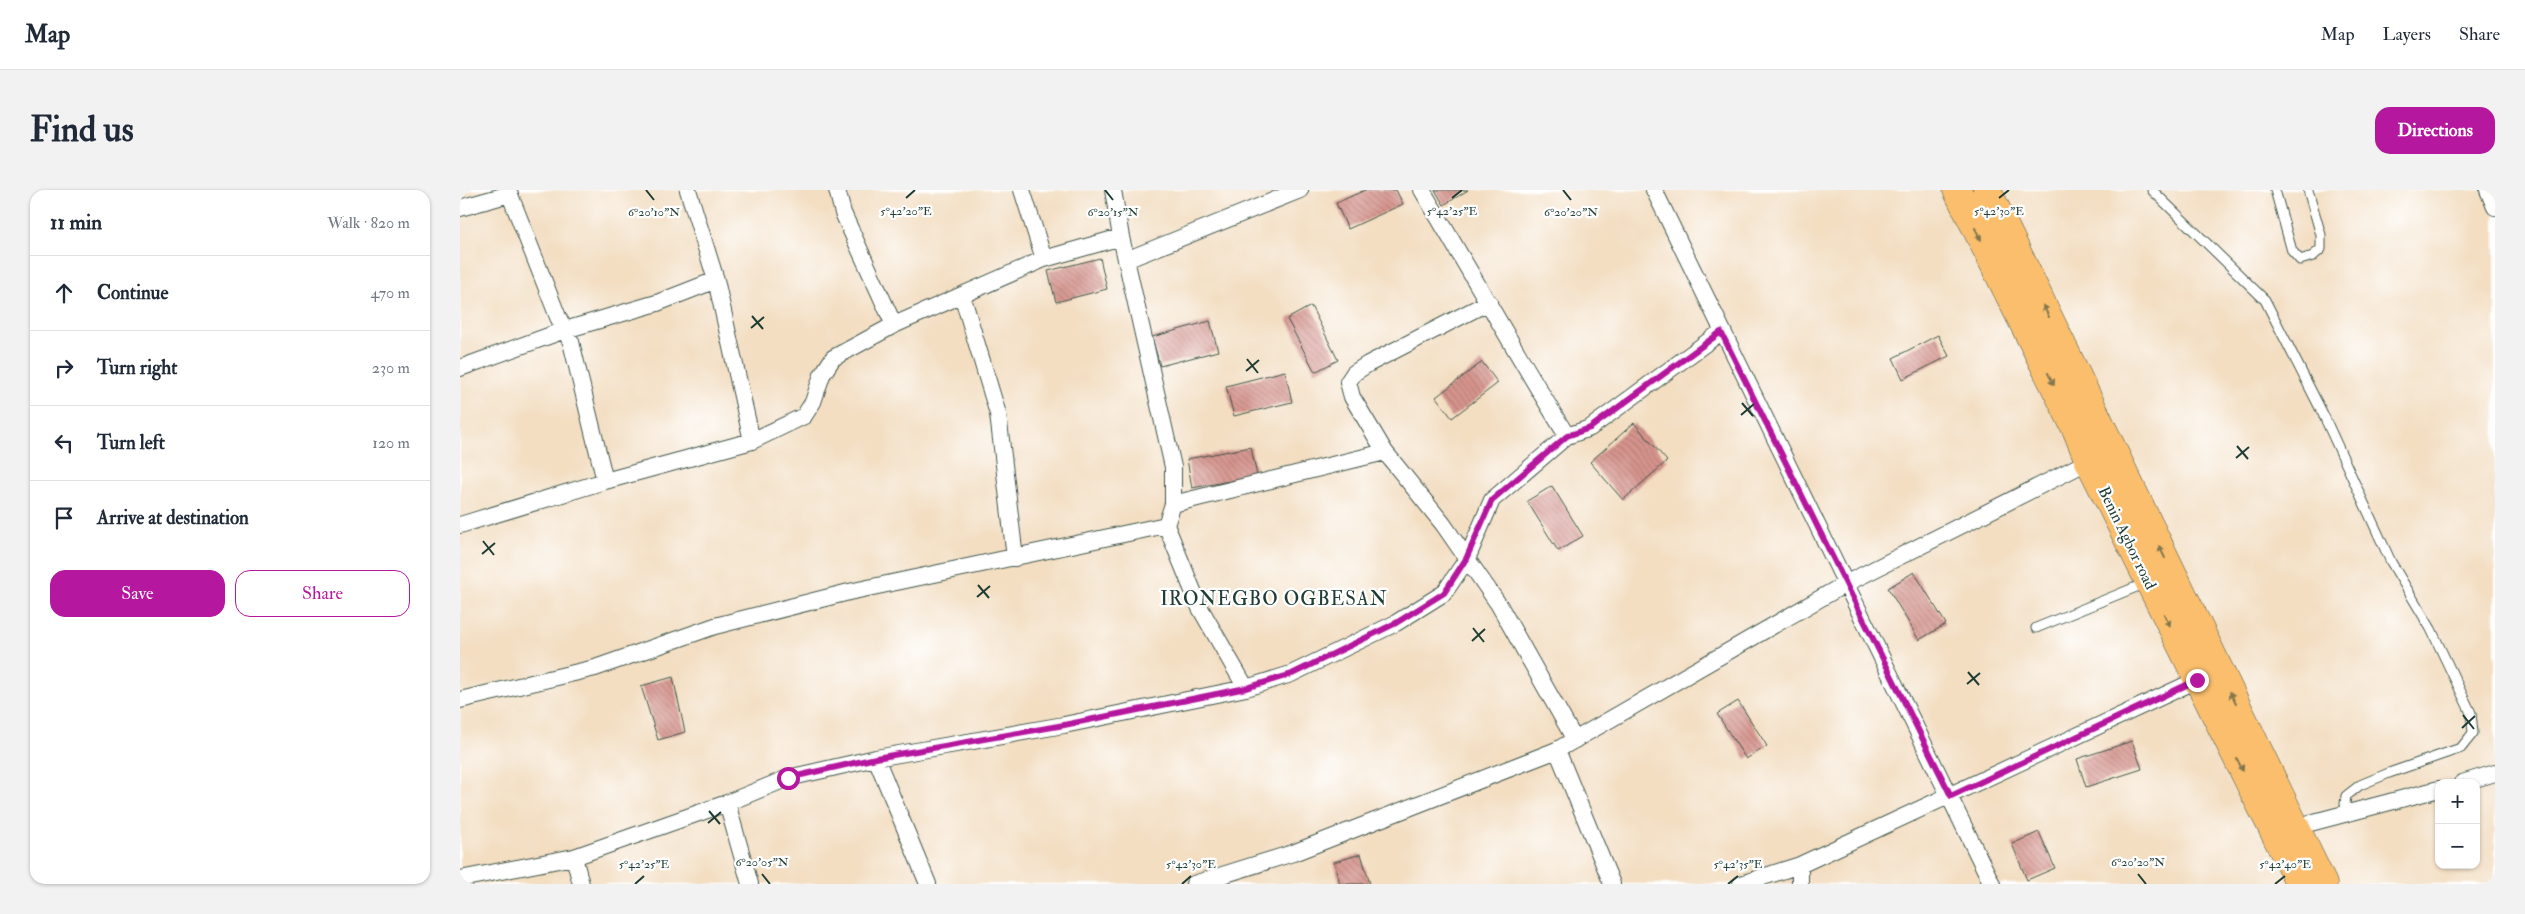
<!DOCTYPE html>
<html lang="en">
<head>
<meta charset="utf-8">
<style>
	body { margin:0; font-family:"IM FELL Double Pica",serif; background:#f2f2f3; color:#1f2937 }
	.controls { position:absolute; right:15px; bottom:15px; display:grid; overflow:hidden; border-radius:10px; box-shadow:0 1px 4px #0004 }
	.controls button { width:45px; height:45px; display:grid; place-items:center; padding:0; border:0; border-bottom:1px solid #e0e1e3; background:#fff; color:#1f2937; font:25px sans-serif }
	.stop { position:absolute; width:15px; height:15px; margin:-11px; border:4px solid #b5179e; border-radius:50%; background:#fff }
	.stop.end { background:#b5179e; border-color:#fff; box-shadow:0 1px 5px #0008 }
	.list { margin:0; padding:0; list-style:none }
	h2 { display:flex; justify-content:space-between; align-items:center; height:65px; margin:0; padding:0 20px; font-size:21px }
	h2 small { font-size:16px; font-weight:400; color:#747a83 }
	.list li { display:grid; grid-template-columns:32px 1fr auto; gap:15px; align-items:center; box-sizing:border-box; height:75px; padding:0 20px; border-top:1px solid #e0e1e3 }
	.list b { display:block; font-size:19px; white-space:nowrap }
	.list em { font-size:16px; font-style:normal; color:#747a83 }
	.actions { display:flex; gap:10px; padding:15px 20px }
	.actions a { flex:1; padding:11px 0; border:1px solid #b5179e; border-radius:15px; text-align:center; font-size:18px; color:#b5179e }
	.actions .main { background:#b5179e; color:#fff }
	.icon { flex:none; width:28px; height:28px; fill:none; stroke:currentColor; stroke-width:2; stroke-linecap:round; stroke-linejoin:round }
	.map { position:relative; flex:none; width:2035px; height:694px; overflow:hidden; border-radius:15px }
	header { display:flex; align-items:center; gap:30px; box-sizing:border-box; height:70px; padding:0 25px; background:#fff; border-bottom:1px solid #e0e1e3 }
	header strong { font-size:24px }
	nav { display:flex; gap:28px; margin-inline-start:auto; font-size:18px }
	.intro { display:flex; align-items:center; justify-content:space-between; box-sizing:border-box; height:120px; padding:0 30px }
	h1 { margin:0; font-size:35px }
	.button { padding:12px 22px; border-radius:15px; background:#b5179e; color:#fff; font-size:18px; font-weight:700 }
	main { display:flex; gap:30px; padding:0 30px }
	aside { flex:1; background:#fff; border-radius:15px; box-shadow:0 1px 4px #0004 }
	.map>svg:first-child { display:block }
	.building { fill:url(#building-back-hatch) }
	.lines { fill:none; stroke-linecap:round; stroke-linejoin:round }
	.lane-casing { stroke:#3f5549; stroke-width:11 }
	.street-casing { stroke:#3f5549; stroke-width:18 }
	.highway-casing { stroke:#3f5549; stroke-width:29 }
	.lane { stroke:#fff; stroke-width:9 }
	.street { stroke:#fff; stroke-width:16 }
	.highway { stroke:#fabe6d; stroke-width:28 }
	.oneway { fill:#82774e }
	.route { stroke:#b5179e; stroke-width:6 }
	.ticks { fill:none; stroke:#1f3d34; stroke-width:2 }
	.labels { text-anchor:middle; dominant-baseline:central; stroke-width:4.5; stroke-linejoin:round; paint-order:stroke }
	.street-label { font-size:16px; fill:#1f3d34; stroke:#fff }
	.quarter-label { font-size:19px; letter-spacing:1px; fill:#1f3d34; stroke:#fff }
	.ticks-label { font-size:12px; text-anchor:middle; fill:#1f3d34; stroke:#fff; stroke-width:4.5; stroke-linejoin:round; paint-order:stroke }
</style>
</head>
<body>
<header>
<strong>Map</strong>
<nav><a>Map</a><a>Layers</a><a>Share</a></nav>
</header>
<div class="intro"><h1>Find us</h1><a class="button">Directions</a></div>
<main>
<aside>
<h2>11 min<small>Walk · 820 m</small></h2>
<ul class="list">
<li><svg class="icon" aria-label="ahead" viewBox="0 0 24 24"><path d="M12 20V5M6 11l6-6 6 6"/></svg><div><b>Continue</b></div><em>470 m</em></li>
<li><svg class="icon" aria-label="right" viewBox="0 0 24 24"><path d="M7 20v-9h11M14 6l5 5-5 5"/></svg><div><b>Turn right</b></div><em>230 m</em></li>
<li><svg class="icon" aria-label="left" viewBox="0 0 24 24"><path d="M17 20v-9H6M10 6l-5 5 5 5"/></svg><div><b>Turn left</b></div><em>120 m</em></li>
<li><svg class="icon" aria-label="arrive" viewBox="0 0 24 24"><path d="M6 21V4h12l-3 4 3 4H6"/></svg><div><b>Arrive at destination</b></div></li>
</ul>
<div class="actions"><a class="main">Save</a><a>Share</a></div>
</aside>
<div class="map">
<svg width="2035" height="694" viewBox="0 0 2035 694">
	<defs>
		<pattern id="building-back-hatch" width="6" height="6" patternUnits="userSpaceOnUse" patternTransform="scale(1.25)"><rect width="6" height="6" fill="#d7948d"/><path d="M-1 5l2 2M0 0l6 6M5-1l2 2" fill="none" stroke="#ae7a74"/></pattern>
	</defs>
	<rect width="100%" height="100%" fill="#fff"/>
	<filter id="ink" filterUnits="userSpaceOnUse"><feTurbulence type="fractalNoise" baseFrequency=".02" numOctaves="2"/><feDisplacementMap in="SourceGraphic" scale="10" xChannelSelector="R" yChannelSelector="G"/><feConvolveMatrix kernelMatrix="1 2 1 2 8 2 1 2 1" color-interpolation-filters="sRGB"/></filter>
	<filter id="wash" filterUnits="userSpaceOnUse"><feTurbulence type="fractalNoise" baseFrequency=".0096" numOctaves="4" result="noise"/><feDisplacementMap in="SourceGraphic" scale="20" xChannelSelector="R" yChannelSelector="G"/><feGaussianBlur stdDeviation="1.12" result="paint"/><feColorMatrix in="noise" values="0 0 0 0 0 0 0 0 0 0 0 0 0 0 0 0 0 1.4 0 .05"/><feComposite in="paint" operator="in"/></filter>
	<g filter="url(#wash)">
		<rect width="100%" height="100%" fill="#f3dec2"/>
		<g id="blocks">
			<path class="building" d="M 905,0 L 936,0 L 943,14 L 888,39 L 876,13 Z
				M 975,0 L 1008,0 L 984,15 Z
				M 640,68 L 647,99 L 596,112 L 588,81 Z
				M 851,116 L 878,170 L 855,182 L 827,129 Z
				M 750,131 L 758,161 L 700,176 L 692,147 Z
				M 1478,145 L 1489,166 L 1443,189 L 1433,168 Z
				M 1022,172 L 1038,193 L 992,228 L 976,207 Z
				M 825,181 L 832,212 L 774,226 L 766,196 Z
				M 1174,233 L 1207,271 L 1163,310 L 1130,272 Z
				M 791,257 L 797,286 L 732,298 L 727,269 Z
				M 1092,296 L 1123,346 L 1098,361 L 1067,311 Z
				M 1454,382 L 1486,434 L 1459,450 L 1428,398 Z
				M 213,487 L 225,542 L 198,550 L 181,496 Z
				M 1278,511 L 1307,556 L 1286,569 L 1257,524 Z
				M 1672,551 L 1682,579 L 1626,597 L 1617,569 Z
				M 1579,642 L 1595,678 L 1567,690 L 1552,654 Z
				M 901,664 L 910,694 L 880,694 L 874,672 Z"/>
		</g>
	</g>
	<g filter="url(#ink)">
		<use href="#blocks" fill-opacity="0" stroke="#3f5549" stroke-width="1"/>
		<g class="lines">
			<g class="lane-casing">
				<path id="lane" d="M 1692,0 L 1805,110 L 1863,224 L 1931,372 L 1971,439 L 2011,523 L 2013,543 L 2001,558 L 1929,583 L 1900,595 L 1886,606 L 1885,614 L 1889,623
					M 1815,0 L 1832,61 L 1840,70 L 1853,66 L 1861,59 L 1861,45 L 1848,0
					M 1576,438 L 1686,393"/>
			</g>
			<g class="street-casing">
				<path id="street" d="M 48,0 L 98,127 L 111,152 L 145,291
					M 228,0 L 256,90 L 292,251
					M 377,0 L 383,23 L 434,135
					M 562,0 L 584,69
					M 653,0 L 661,47 L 713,277 L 713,314 L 706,335 L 740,418 L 786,498
					M 962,0 C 1011,82 1057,165 1107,246
					M 1194,0 L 1532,694
					M 2028,0 L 2035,17
					M 0,18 L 50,4
					M 666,70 L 840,0
					M 502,105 L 538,224 L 555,368
					M 1029,112 L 908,174 L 894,183 L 888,192 L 892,207 L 925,262 L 983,334 L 1039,415 L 1115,550
					M 0,178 L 105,140 L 197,113 L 256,90
					M 713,314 L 925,262
					M 0,335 L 145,291 L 292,251 L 344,226 L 353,212 L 362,185 L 373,168 L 434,135 L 584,69 L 661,47
					M 0,510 L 135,478 L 255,436 L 389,402 L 706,335
					M 1097,560 L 1152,694
					M 416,568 L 468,694
					M 2002,593 L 2035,583
					M 267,613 L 290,694
					M 1835,637 L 1979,599
					M 114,667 L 121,694
					M 1340,675 L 1340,694
					M 0,689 L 114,667 L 267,613 L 328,588 L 416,568 L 604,535 L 786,498 L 831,484 L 936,433 L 984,403 L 1007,369 L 1032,310 L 1107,246 L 1130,238 L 1261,142
					M 734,694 L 833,663 L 1097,560 L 1387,393 L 1629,271
					M 1281,694 L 1340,675 L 1737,490"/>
			</g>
			<g class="highway-casing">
				<path id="highway" d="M 1497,0 L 1617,241 L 1629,271 L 1840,694
					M 1527,0 L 1863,694"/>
			</g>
			<use href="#lane" class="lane"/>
			<use href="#street" class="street"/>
			<use href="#highway" class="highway"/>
		</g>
		<defs><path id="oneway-solid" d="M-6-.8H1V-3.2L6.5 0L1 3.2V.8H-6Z" transform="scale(1.25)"/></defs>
		<g class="oneway">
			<use href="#oneway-solid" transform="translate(1518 44) rotate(63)"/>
			<use href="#oneway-solid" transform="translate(1586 121) rotate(-116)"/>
			<use href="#oneway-solid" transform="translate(1591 189) rotate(63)"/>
			<use href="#oneway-solid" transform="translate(1702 362) rotate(-116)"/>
			<use href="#oneway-solid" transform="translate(1707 430) rotate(64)"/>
			<use href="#oneway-solid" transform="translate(1773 508) rotate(-116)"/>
			<use href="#oneway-solid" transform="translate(1780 575) rotate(63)"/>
		</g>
	</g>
	<g class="lines" filter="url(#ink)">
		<path class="route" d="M 328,588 L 416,568 L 604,535 L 786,498 L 832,484 L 936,433 L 984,403 L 1006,369 L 1032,310 L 1107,246 L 1130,238 L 1261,142 L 1491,606 L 1737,490"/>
	</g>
	<path class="ticks" d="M 186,0 L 194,10M 645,0 L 653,10M 1103,0 L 1111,10M 446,8 L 455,0M 992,8 L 1002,0M 1539,8 L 1549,0M 292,126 L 303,139M 291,138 L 304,127M 787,169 L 798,183M 786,181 L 799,170M 1282,213 L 1293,226M 1281,225 L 1294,214M 1777,256 L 1788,269M 1776,268 L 1789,257M 23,351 L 34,365M 22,364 L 35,353M 518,395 L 529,408M 517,407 L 530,396M 1013,438 L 1024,452M 1012,451 L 1025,439M 1508,482 L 1519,495M 1507,494 L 1520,483M 2003,525 L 2014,539M 2002,538 L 2015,526M 249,621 L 260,634M 248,633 L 261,622M 302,684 L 310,694M 1678,684 L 1686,694M 175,694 L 184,686M 722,694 L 731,686M 1268,694 L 1278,686M 1815,694 L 1825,686"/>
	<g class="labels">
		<g class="street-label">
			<text transform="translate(1667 348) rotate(64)">Benin Agbor road</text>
		</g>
		<g class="quarter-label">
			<text x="814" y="409">IRONEGBO OGBESAN</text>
		</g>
	</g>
	<g class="ticks-label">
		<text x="446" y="25">5°42'20"E</text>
		<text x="992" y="25">5°42'25"E</text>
		<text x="1539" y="25">5°42'30"E</text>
		<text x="194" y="26">6°20'10"N</text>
		<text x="653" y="26">6°20'15"N</text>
		<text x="1111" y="26">6°20'20"N</text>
		<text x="302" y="676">6°20'05"N</text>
		<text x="1678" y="676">6°20'20"N</text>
		<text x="184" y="678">5°42'25"E</text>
		<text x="731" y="678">5°42'30"E</text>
		<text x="1278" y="678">5°42'35"E</text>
		<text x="1825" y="678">5°42'40"E</text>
	</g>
</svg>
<div class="controls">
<button>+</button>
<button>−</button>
</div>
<div class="stop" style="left:328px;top:588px"></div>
<div class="stop end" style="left:1737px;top:490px"></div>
</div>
</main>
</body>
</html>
